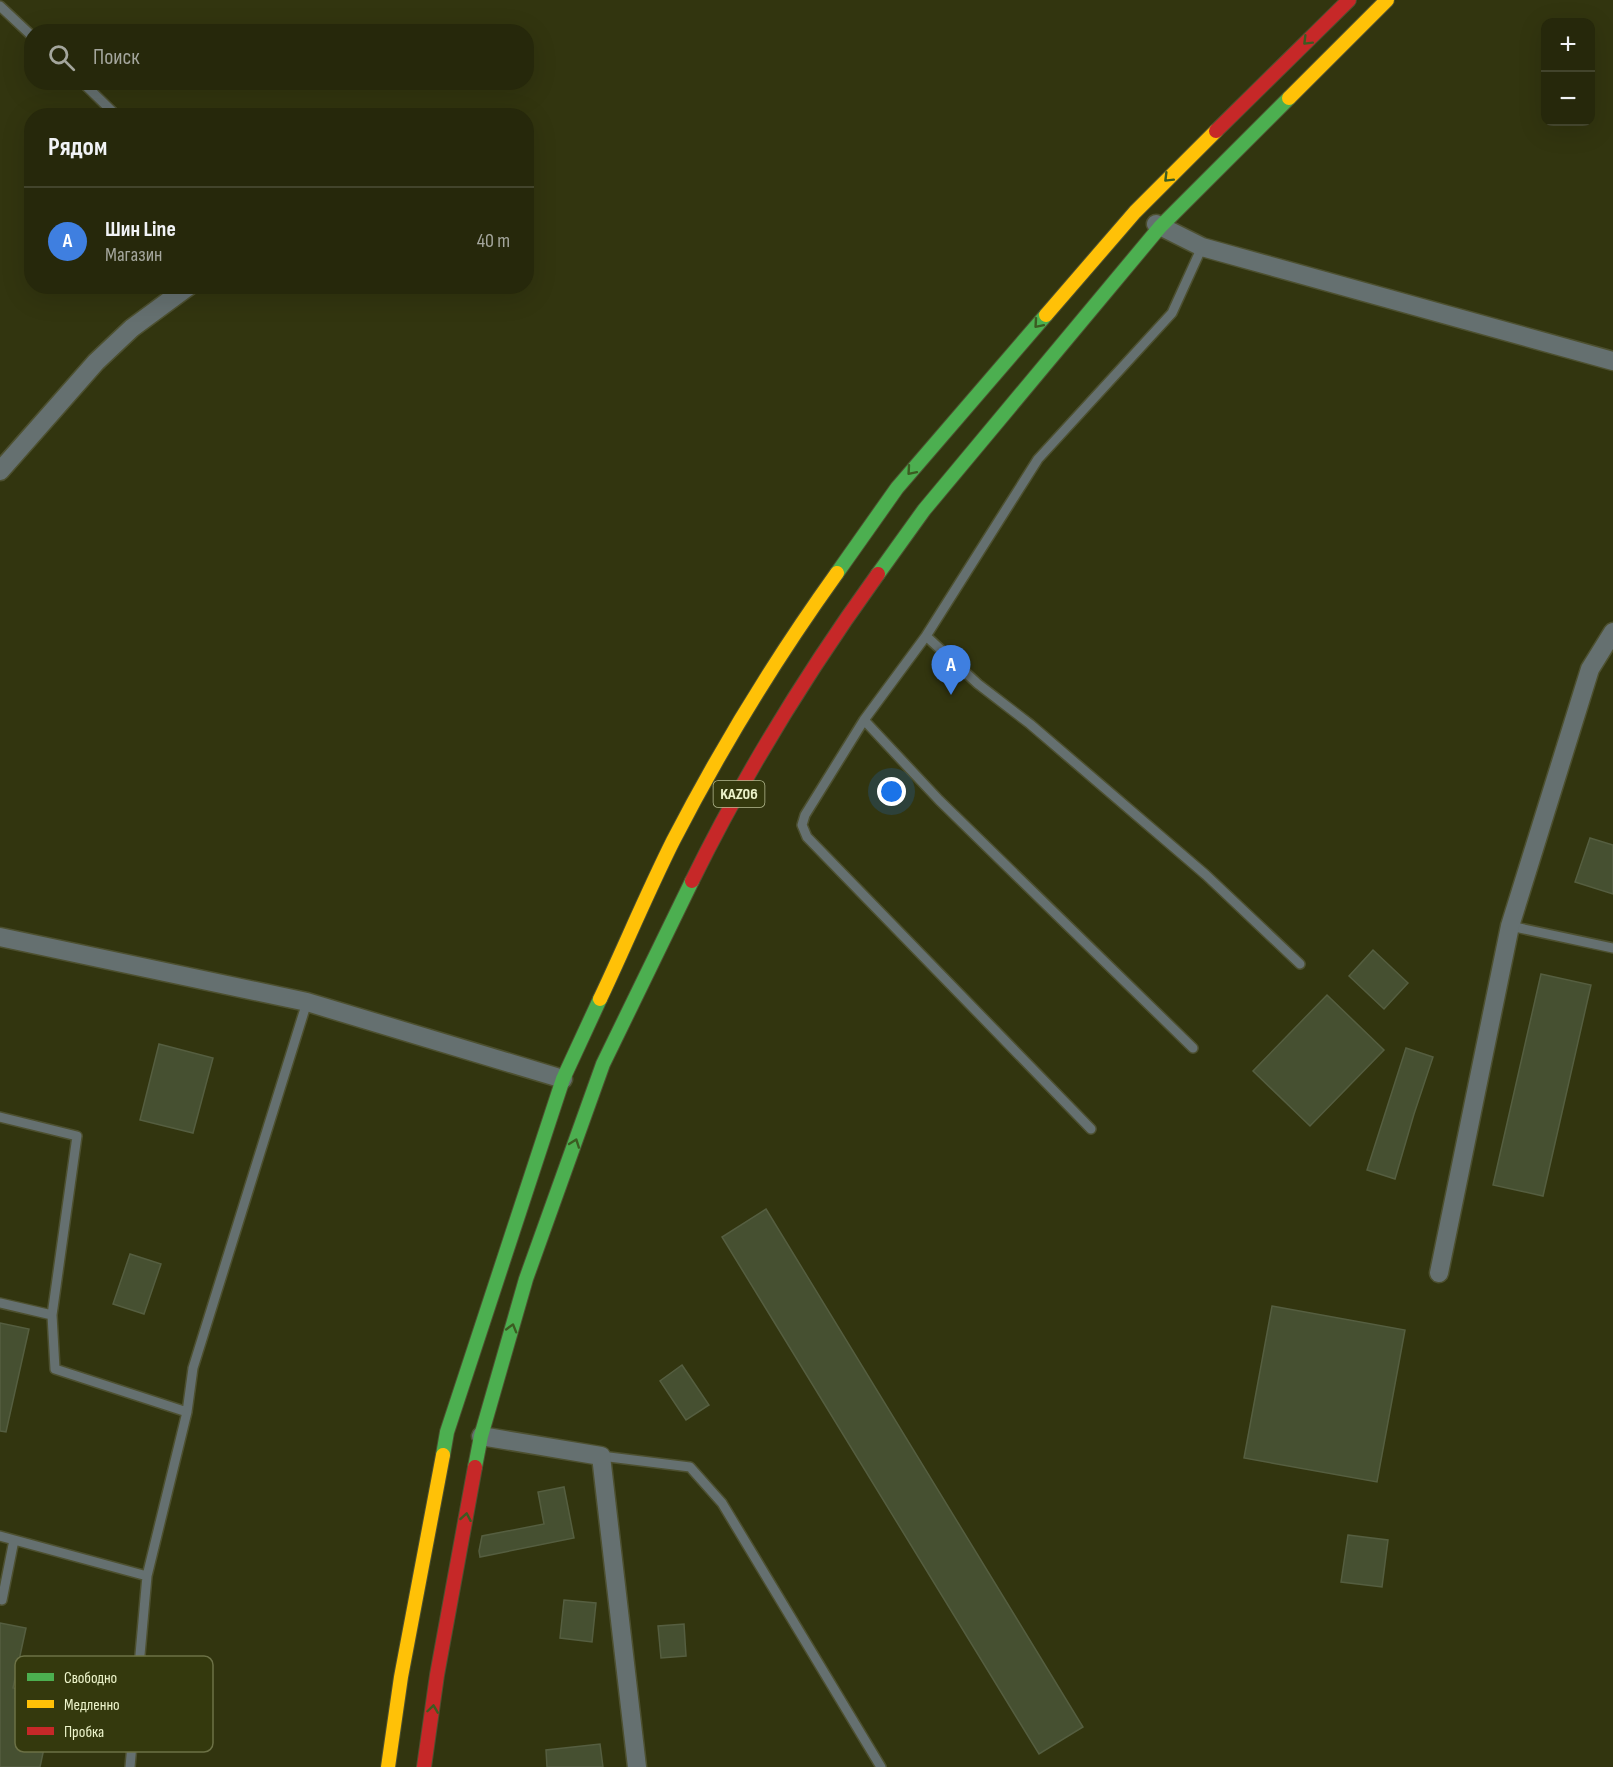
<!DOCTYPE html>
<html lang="ru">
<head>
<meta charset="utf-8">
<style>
	body { margin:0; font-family:"Sofia Sans Condensed",sans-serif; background:#323419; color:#f1f3f6 }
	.controls { position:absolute; right:18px; top:18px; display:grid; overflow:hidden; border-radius:12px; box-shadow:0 6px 24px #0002 }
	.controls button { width:54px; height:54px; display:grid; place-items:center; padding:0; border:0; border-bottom:2px solid #42442c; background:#26280b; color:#f1f3f6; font:30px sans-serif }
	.you { position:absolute; left:892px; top:792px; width:21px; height:21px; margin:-15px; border:4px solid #fff; border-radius:50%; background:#1a73e8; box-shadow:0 0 0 9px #1a73e833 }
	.badge { display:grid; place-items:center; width:39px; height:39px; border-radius:50%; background:#8bbbb9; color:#fff; font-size:20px; font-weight:700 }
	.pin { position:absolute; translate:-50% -50px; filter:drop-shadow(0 2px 3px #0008) }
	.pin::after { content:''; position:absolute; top:32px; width:21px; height:18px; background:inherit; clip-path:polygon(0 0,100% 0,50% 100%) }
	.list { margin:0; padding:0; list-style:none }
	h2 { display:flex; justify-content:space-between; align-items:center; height:78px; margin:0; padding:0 24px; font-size:26px }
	h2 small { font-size:20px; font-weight:400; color:#a4a69d }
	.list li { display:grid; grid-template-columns:39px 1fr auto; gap:18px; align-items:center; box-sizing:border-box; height:108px; padding:0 24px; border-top:2px solid #42442c }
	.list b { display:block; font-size:22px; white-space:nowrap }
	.list p { margin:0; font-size:20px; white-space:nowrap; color:#a4a69d }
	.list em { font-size:20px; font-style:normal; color:#a4a69d }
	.icon { flex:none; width:33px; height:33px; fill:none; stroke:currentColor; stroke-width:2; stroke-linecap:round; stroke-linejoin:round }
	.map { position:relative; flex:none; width:1613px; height:1767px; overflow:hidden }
	.search { position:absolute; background:#26280b; box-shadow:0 6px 24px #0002; left:24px; top:24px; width:510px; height:66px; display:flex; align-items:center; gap:15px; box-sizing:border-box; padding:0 21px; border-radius:24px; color:#a4a69d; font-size:22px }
	.panel { position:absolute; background:#26280b; box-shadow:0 6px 24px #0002; left:24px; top:108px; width:510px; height:186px; border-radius:24px }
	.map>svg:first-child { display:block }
	.building { fill:#465031; stroke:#555e40; stroke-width:1.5 }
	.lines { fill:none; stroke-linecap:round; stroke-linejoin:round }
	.lane-casing { stroke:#4d5030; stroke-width:12 }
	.street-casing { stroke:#4d5030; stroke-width:21 }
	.fast-casing { stroke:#4d5030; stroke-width:16 }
	.slow-casing { stroke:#4d5030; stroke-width:16 }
	.jam-casing { stroke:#4d5030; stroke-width:16 }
	.lane { stroke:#657070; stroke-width:9 }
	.street { stroke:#657070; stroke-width:18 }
	.fast { stroke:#4caf50; stroke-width:14 }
	.slow { stroke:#ffc107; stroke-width:14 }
	.jam { stroke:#c62828; stroke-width:14 }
	.oneway { stroke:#3b5c21 }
	.labels { text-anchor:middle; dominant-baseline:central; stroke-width:4.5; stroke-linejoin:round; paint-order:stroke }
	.shield { fill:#34390d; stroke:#b6bc92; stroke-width:1.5 }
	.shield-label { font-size:16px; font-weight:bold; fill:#edf4cb }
	.key { fill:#34390d; stroke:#6c7146; stroke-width:1.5 }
	.key-label { font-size:16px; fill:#edf4cb }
</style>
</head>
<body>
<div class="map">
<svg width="1613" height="1767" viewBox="0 0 1613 1767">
	<rect width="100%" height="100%" fill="#32350f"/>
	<path class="building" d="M 1590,838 L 1613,845 L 1613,894 L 1575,882 Z
		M 1373,950 L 1408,983 L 1384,1009 L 1349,976 Z
		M 1541,974 L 1591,985 L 1543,1196 L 1493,1185 Z
		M 1327,995 L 1384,1050 L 1310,1126 L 1253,1071 Z
		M 159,1044 L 213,1058 L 193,1133 L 140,1120 Z
		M 1406,1048 L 1433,1057 L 1414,1114 L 1395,1179 L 1367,1170 Z
		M 766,1209 L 1083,1727 L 1039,1754 L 722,1237 Z
		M 130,1254 L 161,1264 L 144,1314 L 113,1304 Z
		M 1272,1306 L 1405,1330 L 1377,1482 L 1244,1458 Z
		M 0,1323 L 29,1329 L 6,1432 L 0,1431 Z
		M 682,1365 L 709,1405 L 686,1420 L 660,1381 Z
		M 564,1487 L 574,1538 L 480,1557 L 479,1551 L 482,1536 L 544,1524 L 538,1492 Z
		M 1348,1535 L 1388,1540 L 1382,1587 L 1341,1582 Z
		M 564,1600 L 596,1603 L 592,1642 L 560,1638 Z
		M 0,1623 L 26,1628 L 13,1688 L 55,1697 L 40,1767 L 0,1767 Z
		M 684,1624 L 686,1656 L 661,1658 L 658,1626 Z
		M 600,1744 L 603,1767 L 547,1767 L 546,1750 Z"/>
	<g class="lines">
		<g class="lane-casing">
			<path id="lane" d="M 0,6 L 32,36
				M 82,82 L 117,116
				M 926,636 L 978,684 L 1030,724 L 1206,875 L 1300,964
				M 864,720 L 939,800 L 1193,1048
				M 1510,926 L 1613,948
				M 0,1117 L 77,1136 L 52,1315
				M 1091,1129 L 807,837 L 802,825 L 805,815 L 864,720 L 926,636 L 1038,459 L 1172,313 L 1202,247
				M 0,1303 L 52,1315 L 55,1369 L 187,1412
				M 601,1456 L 690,1467 L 722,1503 L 881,1767
				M 0,1536 L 147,1576
				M 2,1600 L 14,1540
				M 130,1767 L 147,1576 L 187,1412 L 193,1368 L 307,1002"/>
		</g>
		<g class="street-casing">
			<path id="street" d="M 1156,224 L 1202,247 L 1613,361
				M 0,471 L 96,362 L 132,328 L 189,286
				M 0,937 L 307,1002 L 563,1079
				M 1439,1273 L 1510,926 L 1590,669 L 1613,632
				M 481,1436 L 601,1456 L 637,1767"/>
		</g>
		<g class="fast-casing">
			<path id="fast" d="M 837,573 L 897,488 L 1046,315
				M 878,574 L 924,510 L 1160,227 L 1289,98
				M 443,1455 L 447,1432 L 563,1079 L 600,999
				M 475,1467 L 481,1436 L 526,1279 L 603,1064 L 692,881"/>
		</g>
		<g class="slow-casing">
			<path id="slow" d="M 1289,98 L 1387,0
				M 1046,315 L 1135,212 L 1216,131
				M 600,999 C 625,946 647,893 673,841 C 721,748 776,658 837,573
				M 388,1767 L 401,1677 L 443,1455"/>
		</g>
		<g class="jam-casing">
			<path id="jam" d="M 1216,131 L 1349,0
				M 692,881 C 745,773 808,671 878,574
				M 424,1767 L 437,1675 L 475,1467"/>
		</g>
		<use href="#lane" class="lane"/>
		<use href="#street" class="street"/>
		<use href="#fast" class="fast"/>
		<use href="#slow" class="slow"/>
		<use href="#jam" class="jam"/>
	</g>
	<defs><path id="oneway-chevron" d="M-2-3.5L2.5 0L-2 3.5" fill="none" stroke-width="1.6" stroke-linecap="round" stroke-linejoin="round" transform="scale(1.5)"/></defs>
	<g class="oneway">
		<use href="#oneway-chevron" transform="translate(1307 41) rotate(135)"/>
		<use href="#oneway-chevron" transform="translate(1168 178) rotate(135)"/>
		<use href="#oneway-chevron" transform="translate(1038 324) rotate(131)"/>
		<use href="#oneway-chevron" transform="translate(911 471) rotate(131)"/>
		<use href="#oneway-chevron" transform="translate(575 1143) rotate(-70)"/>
		<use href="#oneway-chevron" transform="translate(512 1328) rotate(-74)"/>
		<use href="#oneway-chevron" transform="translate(466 1517) rotate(-80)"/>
		<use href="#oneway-chevron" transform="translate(433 1709) rotate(-82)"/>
	</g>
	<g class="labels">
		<rect class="shield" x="713.5" y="781" width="51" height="26" rx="4.5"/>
		<g class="shield-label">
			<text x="739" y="794">KАZ06</text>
		</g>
	</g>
	<rect x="15" y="1656" width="198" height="96" rx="9" class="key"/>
	<rect x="27" y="1673" width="27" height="8" fill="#4caf50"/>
	<rect x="27" y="1700" width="27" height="8" fill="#ffc107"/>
	<rect x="27" y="1727" width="27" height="8" fill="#c62828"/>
	<g class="key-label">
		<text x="64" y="1683">Свободно</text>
		<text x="64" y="1710">Медленно</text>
		<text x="64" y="1737">Пробка</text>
	</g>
</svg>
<div class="controls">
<button>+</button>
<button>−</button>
</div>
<div class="you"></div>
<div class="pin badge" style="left:951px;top:695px;background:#3f7fe0">A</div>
<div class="search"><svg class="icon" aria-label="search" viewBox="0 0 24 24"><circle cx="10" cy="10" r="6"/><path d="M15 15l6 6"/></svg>Поиск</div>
<section class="panel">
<h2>Рядом<small></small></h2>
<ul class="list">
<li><span class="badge" style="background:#3f7fe0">A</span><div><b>Шин Line</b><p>Магазин</p></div><em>40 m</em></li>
</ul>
</section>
</div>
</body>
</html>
